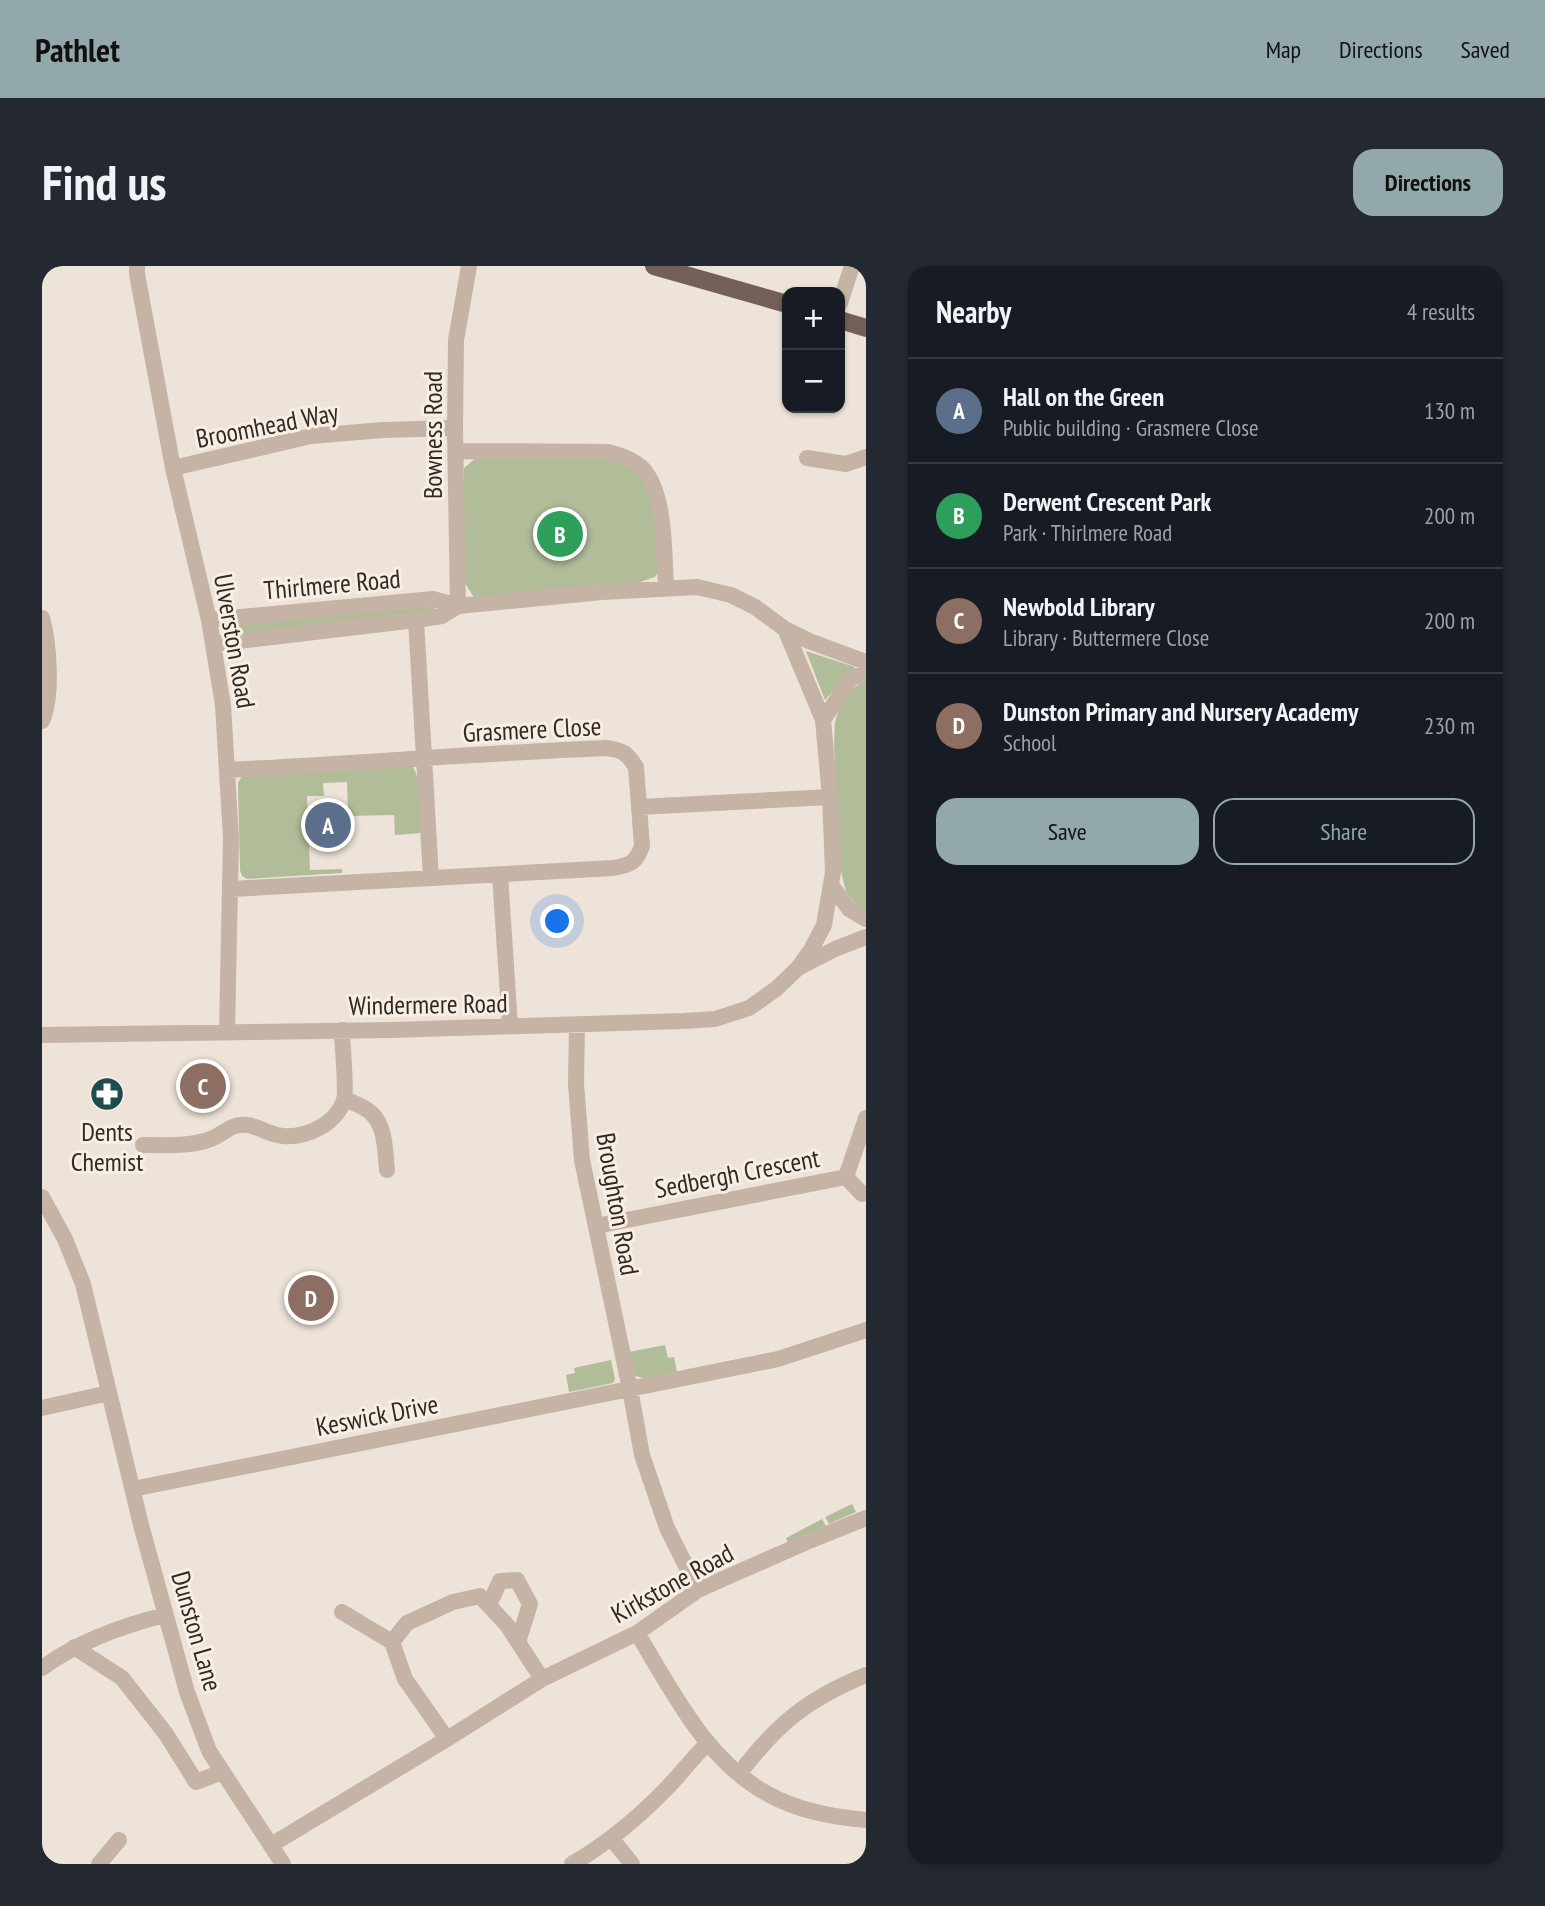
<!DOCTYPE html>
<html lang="en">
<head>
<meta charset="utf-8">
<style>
	body { margin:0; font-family:"PT Sans Narrow",sans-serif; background:#242831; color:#f1f3f6 }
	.controls { position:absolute; right:21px; top:21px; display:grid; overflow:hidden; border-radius:14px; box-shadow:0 2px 5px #0004 }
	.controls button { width:63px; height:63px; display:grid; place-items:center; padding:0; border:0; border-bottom:2px solid #363941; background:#171b24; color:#f1f3f6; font:35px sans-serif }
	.you { position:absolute; left:516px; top:656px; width:24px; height:24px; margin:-18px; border:5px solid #fff; border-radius:50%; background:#1a73e8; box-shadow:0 0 0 10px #1a73e833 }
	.badge { display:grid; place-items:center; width:46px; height:46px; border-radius:50%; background:#92a8ab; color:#fff; font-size:23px; font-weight:700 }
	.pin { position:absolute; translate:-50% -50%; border:4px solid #fff; box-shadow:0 2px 7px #0006 }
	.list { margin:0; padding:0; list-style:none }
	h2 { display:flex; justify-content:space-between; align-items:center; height:91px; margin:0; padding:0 28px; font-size:30px }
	h2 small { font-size:23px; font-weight:400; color:#9ea1a6 }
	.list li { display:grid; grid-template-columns:46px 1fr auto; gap:21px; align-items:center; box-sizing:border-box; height:105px; padding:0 28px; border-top:2px solid #363941 }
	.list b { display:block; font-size:26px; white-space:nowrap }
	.list p { margin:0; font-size:23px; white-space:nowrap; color:#9ea1a6 }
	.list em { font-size:23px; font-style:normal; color:#9ea1a6 }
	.actions { display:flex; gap:14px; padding:21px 28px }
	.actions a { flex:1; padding:16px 0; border:2px solid #92a8ab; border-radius:21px; text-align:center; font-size:24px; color:#92a8ab }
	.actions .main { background:#92a8ab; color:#111 }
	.map { position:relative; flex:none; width:824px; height:1598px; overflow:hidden; border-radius:21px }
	header { display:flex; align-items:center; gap:42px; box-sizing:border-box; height:98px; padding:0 35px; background:#92a8ab; color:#111 }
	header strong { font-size:33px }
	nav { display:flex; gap:38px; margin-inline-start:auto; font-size:24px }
	.intro { display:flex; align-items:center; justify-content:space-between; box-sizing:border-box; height:168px; padding:0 42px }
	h1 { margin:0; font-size:49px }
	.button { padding:18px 32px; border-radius:21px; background:#92a8ab; color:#111; font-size:24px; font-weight:700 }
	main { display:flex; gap:42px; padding:0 42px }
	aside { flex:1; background:#171b24; border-radius:21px; box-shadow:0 2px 5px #0004 }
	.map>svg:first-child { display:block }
	.green { fill:#b1bc99 }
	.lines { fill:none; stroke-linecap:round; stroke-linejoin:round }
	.minor { stroke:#c5b3a5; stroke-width:16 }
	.major { stroke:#736058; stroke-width:18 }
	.labels { text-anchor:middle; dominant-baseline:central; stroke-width:6; stroke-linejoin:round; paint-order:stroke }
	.street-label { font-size:26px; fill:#322926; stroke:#f7eee4 }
	.poi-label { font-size:26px; fill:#322926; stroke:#f7eee4 }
</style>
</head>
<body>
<header>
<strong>Pathlet</strong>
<nav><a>Map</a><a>Directions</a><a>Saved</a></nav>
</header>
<div class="intro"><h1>Find us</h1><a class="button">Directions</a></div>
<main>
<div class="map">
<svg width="824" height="1598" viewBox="0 0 824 1598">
	<rect width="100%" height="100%" fill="#eee3d8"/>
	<path class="green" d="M 436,190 L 583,194 L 602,216 L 611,233 L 618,303 L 613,311 L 595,317 L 432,331 L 421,314 L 422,202 Z
		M 392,336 L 393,346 L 195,369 L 194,358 Z
		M 764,385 L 813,401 L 783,434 Z
		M 824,414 L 824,644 L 817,642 L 804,626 L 798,602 L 792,478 L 793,456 L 800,434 L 818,417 Z
		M 369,499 C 381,511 378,550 379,567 L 353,569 L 352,549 L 306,550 L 305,516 L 281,517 L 282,530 L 265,530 L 268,604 L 300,603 L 300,607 L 205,613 L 200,610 L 198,604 L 196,517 L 198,513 L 201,510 Z
		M 623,1079 L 626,1092 L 632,1091 L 635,1106 C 622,1108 602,1117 591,1108 L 587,1086 Z
		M 569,1094 L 573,1113 L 571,1117 L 527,1126 L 524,1109 L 533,1107 L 532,1102 Z
		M 810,1238 L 814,1246 L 787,1258 L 783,1251 Z
		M 780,1253 L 784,1260 L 746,1277 L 744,1272 Z"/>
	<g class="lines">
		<path class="minor" d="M 95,0 L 95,8 L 131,202 L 167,354 L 181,439 L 189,572 L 185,765
			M 798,37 L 810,0
			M 414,185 L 566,186 C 578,189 591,193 600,202 C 624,226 622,289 624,322
			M 765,192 L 804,198 L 824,191
			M 131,202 L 269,170 L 341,164 L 413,162
			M 0,352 C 7,377 11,431 0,455
			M 167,354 L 391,333 L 416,340 L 413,162 L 414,74 L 427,0
			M 374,354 L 389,612
			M 171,378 L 374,354 L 400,350 L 416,340 L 560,326 L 655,321 L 689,329 L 713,341 L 743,363 L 767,375 L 824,396
			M 781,454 L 809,413 L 824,405
			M 185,504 C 312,498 438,487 564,482 C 581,484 585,487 594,501 L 600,580 C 594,597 588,599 571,602 L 189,623
			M 597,541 L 788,531
			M 458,609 L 468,760
			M 789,619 L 807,643 L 824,653
			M 758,701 L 793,683 L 824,671
			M 535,758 L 534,818 L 540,894 L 588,1123 L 600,1189 L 625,1262 L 656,1324
			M 0,769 L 350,764 L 641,755 L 673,753 L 707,742 L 734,723 L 756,702 L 769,684 L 782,659 L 791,606 L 788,531 L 781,454 L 743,363
			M 303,833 C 311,837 321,840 328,846 C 344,859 343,885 345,904
			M 101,879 C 121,879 153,881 171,872 C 182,867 191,857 205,859 C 216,860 227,869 241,870 C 265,872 294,858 302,834 C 305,824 300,778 300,764
			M 820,928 L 804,911 L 824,852
			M 0,931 L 23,973 L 41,1018 L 99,1259 L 145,1426 L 167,1485 L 241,1598
			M 554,960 L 804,911
			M 0,1142 L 67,1127
			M 91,1223 L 736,1093 L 824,1064
			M 447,1339 L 458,1315 L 475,1314 L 488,1338 L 476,1376
			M 300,1346 L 350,1376
			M 595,1367 C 630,1424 664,1495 726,1528 C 756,1545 790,1551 824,1554
			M 32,1381 L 80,1412 L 124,1468 L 154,1516 L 180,1506
			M 0,1402 C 37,1375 79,1360 123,1349
			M 405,1473 L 363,1413 L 350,1376 L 365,1357 L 411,1336 L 438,1330 L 465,1359 L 500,1413
			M 697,1508 C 735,1458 765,1433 824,1409
			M 570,1573 L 590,1598
			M 229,1579 L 405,1473 L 500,1413 L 595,1367 L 656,1324 L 767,1275 L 824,1252
			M 57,1598 L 77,1574
			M 530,1598 C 566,1577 596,1552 625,1522 C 639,1508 651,1491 666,1477"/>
		<path class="major" d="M 612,0 L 745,38
			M 798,54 L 824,62"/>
	</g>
	<defs>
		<g id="pharmacy-disc" transform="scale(1.75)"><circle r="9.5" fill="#1f4d4f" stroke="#f7eee4"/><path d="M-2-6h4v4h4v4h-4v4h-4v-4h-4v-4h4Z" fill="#fff"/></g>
	</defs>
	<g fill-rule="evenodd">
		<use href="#pharmacy-disc" x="65" y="828"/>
	</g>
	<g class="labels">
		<g class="street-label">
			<text transform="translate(225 159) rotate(-11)">Broomhead Way</text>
			<text transform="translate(390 169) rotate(-90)">Bowness Road</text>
			<text transform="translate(290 318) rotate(-5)">Thirlmere Road</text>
			<text transform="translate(193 375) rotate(80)">Ulverston Road</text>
			<text transform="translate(490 463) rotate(-3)">Grasmere Close</text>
			<text transform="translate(386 738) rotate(-1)">Windermere Road</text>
			<text transform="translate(695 907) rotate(-11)">Sedbergh Crescent</text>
			<text transform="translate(576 938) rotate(80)">Broughton Road</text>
			<text transform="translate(335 1149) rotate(-11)">Keswick Drive</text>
			<text transform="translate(630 1317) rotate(-29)">Kirkstone Road</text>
			<text transform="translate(155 1365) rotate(74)">Dunston Lane</text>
		</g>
		<g class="poi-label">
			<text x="65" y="865">Dents<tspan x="65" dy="30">Chemist</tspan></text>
		</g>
	</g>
</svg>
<div class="controls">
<button>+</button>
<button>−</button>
</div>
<div class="you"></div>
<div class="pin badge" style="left:286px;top:559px;background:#5c6f8a">A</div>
<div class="pin badge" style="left:518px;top:268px;background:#2e9e5b">B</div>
<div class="pin badge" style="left:161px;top:820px;background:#8d6e63">C</div>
<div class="pin badge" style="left:269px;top:1032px;background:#8d6e63">D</div>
</div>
<aside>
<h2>Nearby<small>4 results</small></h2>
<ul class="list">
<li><span class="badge" style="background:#5c6f8a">A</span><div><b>Hall on the Green</b><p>Public building · Grasmere Close</p></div><em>130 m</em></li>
<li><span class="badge" style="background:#2e9e5b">B</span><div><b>Derwent Crescent Park</b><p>Park · Thirlmere Road</p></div><em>200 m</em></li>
<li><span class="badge" style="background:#8d6e63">C</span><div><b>Newbold Library</b><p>Library · Buttermere Close</p></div><em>200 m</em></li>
<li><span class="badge" style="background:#8d6e63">D</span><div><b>Dunston Primary and Nursery Academy</b><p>School</p></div><em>230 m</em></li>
</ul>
<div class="actions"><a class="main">Save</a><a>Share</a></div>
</aside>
</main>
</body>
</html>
